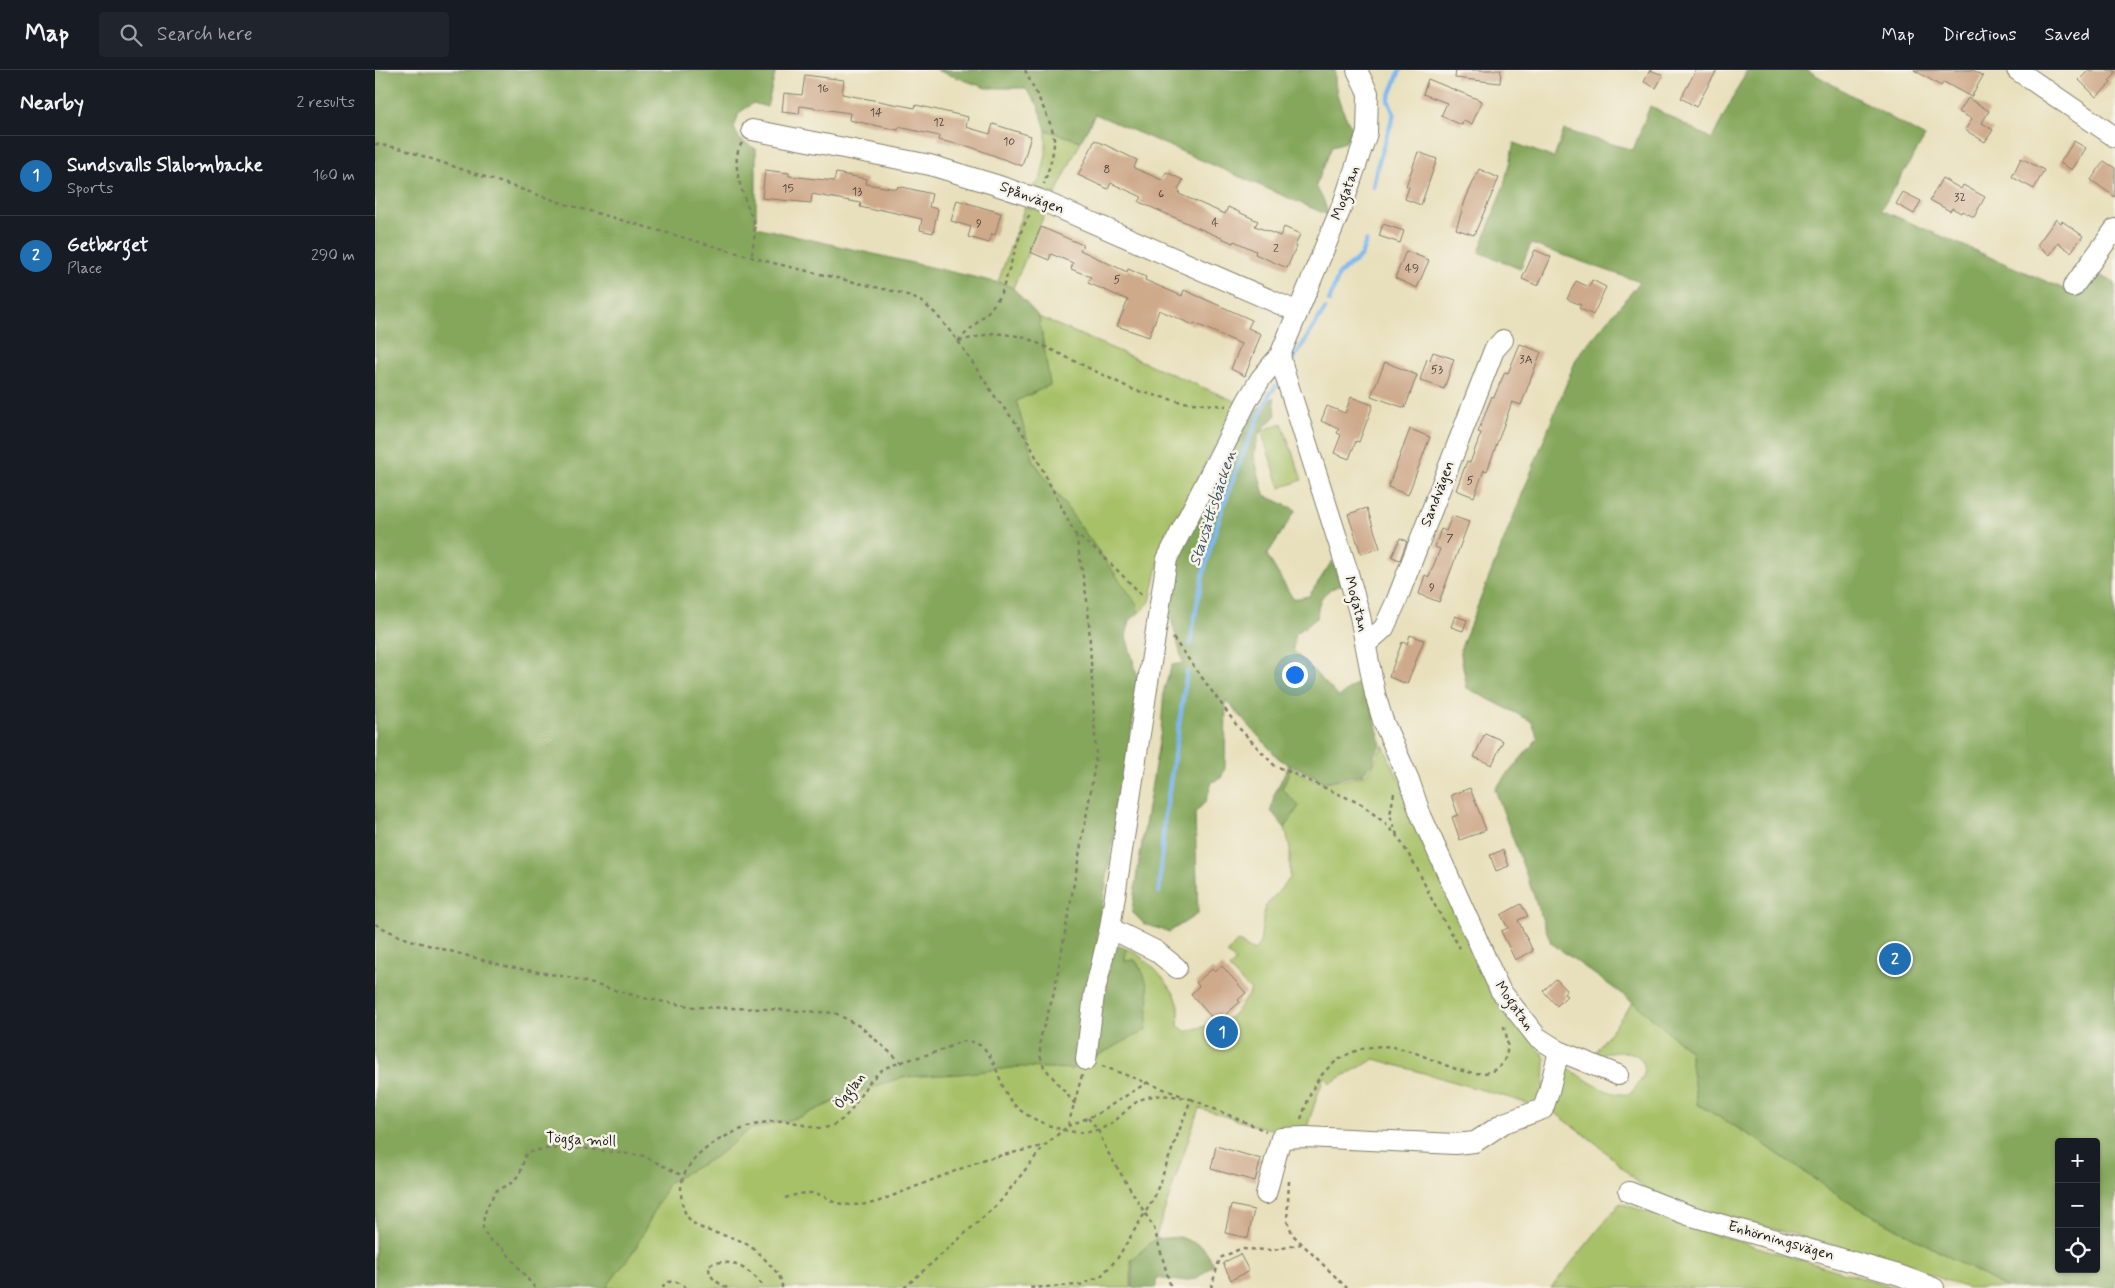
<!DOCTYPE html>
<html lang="en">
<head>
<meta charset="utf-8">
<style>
	body { margin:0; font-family:Mynerve,sans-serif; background:#20242c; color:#f1f3f6 }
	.controls { position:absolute; right:15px; bottom:15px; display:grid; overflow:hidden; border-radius:5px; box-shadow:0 1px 4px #0004 }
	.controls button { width:45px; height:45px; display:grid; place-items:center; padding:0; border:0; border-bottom:1px solid #363941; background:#171b24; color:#f1f3f6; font:25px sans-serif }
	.you { position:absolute; left:919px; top:604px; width:18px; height:18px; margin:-12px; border:4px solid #fff; border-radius:50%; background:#1a73e8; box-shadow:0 0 0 8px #1a73e833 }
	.badge { display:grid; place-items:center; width:32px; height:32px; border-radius:50%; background:#1f6fb2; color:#fff; font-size:16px; font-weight:700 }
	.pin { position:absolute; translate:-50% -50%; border:2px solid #fff; box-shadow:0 1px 5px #0006 }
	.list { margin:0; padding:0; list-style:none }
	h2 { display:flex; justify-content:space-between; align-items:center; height:65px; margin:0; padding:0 20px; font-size:21px }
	h2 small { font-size:16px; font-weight:400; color:#9ea1a6 }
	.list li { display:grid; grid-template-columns:32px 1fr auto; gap:15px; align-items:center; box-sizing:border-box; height:80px; padding:0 20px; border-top:1px solid #363941 }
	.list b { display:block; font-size:19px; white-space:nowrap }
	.list p { margin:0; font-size:16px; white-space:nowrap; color:#9ea1a6 }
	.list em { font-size:16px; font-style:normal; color:#9ea1a6 }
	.icon { flex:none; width:28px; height:28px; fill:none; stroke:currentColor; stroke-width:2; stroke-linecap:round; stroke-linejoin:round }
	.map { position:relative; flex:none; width:1740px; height:1218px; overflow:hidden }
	header { display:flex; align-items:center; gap:30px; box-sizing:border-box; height:70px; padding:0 25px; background:#171b24; border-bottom:1px solid #363941 }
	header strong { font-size:24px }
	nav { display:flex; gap:28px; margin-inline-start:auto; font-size:18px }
	.search { width:350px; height:45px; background:#20242c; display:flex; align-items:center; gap:12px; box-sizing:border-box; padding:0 18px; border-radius:5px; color:#9ea1a6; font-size:19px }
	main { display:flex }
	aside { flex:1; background:#171b24 }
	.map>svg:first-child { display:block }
	.green { fill:#a7c167; stroke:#626e42 }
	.forest { fill:#85a75c; stroke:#50623c; fill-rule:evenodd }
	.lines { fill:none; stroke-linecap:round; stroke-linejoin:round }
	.stream { stroke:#7eb8ef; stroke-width:4.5 }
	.building { fill:#cea98a }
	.minor-casing { stroke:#827e6c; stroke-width:22 }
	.path { stroke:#827e6c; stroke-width:2.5; stroke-dasharray:4 4; stroke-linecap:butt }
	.minor { stroke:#fff; stroke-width:20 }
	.labels { text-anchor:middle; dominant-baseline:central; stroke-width:5; stroke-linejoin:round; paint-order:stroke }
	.number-label { font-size:12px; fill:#483f38 }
	.street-label { font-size:15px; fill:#1c1c1c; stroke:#f7f3e8 }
	.water-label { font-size:16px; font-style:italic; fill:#3e5366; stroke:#f7f3e8 }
</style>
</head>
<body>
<header>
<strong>Map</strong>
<div class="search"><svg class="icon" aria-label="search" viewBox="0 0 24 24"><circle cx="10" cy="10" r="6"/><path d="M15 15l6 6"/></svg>Search here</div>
<nav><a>Map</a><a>Directions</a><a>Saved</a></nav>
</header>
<main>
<aside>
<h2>Nearby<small>2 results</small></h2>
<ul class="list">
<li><span class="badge">1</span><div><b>Sundsvalls Slalombacke</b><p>Sports</p></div><em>160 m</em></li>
<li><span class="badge">2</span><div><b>Getberget</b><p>Place</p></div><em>290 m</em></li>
</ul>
</aside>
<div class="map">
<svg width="1740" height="1218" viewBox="0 0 1740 1218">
	<rect width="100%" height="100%" fill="#f7f3e8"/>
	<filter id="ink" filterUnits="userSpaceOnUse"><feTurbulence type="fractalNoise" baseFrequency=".02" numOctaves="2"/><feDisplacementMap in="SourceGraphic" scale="10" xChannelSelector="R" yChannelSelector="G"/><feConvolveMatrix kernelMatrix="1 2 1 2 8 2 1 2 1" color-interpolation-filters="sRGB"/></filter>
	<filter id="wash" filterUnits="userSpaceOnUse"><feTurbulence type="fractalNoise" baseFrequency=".0096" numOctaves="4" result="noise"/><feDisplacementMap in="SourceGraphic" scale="20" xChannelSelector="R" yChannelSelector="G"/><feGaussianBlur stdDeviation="1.12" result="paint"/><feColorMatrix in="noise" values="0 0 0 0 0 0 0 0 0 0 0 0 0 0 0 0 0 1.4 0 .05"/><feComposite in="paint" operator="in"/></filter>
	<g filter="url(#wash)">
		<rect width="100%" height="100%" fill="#e8e0bc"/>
		<path class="green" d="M 671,60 L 706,71 L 680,125 L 657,117 L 665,110 L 671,85 Z
			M 650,136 L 670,143 L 638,218 L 623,212 Z
			M 664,247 L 862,332 L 786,481 L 775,532 L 764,543 L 760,533 L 659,392 L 641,331 L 675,315 Z
			M 907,353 L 927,410 L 905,418 L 886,361 Z
			M 1008,675 L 1061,789 L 1157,970 L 1170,988 L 1169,1021 L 1159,1035 L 1000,989 L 955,1013 L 949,1006 L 931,1060 C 900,1066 854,1047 824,1038 L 780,1169 L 756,1190 L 756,1218 L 233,1218 L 232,1215 L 294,1112 L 374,1060 L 474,1025 L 767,900 L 760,890 L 749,891 L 752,879 C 767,882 802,920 804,936 C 805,942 803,949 803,956 L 812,962 C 824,956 834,957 846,952 C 859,948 868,931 876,921 L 854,899 L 861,891 L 852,884 L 862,871 L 879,881 L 885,873 L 890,837 L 915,808 L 915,778 L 910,758 L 923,736 L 906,719 L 916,697 C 943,713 943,715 974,709 C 980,707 989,706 993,702 C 1001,695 1001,684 1008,675 Z
			M 1258,932 L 1314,980 L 1322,1034 L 1380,1068 L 1468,1129 L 1631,1218 L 1592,1218 L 1523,1193 L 1304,1133 L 1272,1121 L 1222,1074 L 1175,1039 L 1186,1001 L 1191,998 C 1212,1008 1230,1027 1255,1024 C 1259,1019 1265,1013 1267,1008 C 1270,1003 1270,997 1268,993 C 1261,975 1231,984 1217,986 Z
			M 1245,1133 L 1338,1164 L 1522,1218 L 1176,1218 Z"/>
		<path class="forest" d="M 0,0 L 401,0 L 392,37 L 378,33 L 364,43 L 359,58 L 365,70 L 381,79 L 381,157 L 629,214 L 638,218 L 664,247 L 675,315 L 641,331 L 659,392 L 761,533 L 764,543 L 755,550 L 751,566 L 764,612 L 722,868 L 752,879 L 749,891 L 760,890 C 778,915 774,932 771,960 L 697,999 L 645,997 L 585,1004 L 528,1007 L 474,1025 L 425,1047 L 374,1060 L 342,1086 L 294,1112 L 260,1179 L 233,1215 L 233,1218 L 0,1218 Z
			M 561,0 L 960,0 C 959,23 966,39 977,58 L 971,72 L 957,76 L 941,116 L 949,131 L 953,145 L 720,44 L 706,71 L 671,60 L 663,35 L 650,18 L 611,18 Z
			M 1372,0 L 1432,0 L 1550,67 L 1506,140 L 1689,219 L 1716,202 L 1740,212 L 1740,1218 L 1631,1218 L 1468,1129 L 1380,1068 L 1322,1034 L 1314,980 L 1258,932 L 1176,873 L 1120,719 L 1163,668 L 1156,651 L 1092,618 L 1085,580 L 1202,287 L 1265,212 L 1156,174 L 1145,199 L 1104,182 L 1129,115 L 1139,73 L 1179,88 L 1189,60 L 1258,80 L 1275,36 L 1337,69 ZM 1684,1072 L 1721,1072 L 1721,1199 L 1684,1199 Z
			M 899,327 L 901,345 L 884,363 L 879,386 L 889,425 L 921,440 L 892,485 L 918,529 L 934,526 L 957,491 L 968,514 C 948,522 944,526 942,548 L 920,564 L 918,580 L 964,627 L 989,608 L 1006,674 L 1000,683 L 998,694 L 987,704 L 949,712 L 917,695 L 907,719 L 924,736 L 910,758 L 896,741 L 899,725 L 914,695 L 903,688 L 851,630 L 850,698 L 846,708 L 837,712 L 831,731 L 820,743 L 823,844 L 794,862 L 769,854 L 757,842 L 760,815 L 786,660 L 789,619 L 797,595 L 808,593 L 792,533 L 803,483 L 869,355 L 882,339 Z
			M 805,1167 L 827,1176 L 839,1194 L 821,1209 L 804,1211 L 781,1208 L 781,1218 L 757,1218 L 757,1190 L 780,1169 Z"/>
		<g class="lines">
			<path class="stream" d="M 998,117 L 1002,97 L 1019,44 L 1013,30 L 1025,0
				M 954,231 L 964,204 L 986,186 L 991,171
				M 918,290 L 950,239
				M 816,574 C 826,486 857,404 894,325 L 901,316
				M 784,822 L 789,752 L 812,602"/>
		</g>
		<g id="blocks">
			<path class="building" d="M 1081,0 L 1126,0 L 1125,13 L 1080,8 Z
				M 1275,0 L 1288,5 L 1281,18 L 1269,12 Z
				M 1321,0 L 1342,0 L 1321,37 L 1306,28 Z
				M 1539,0 L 1598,0 L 1608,6 L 1596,27 L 1569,12 L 1566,16 Z
				M 1714,0 L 1740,0 L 1740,5 L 1734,11 L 1736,13 L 1721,27 L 1704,10 Z
				M 430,5 L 469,10 L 467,24 L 540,38 L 541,35 L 593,47 L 591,57 L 615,64 L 618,54 L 656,66 L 647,96 L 596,77 L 563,70 L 564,66 L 524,57 L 523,60 L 474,50 L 475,43 L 425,36 L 424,44 L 407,42 L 409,23 L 427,25 Z
				M 1053,9 L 1107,31 L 1097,54 L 1088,51 L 1087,55 L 1066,46 L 1072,33 L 1048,24 Z
				M 1593,28 L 1614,41 L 1607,53 L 1618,60 L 1610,72 L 1590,60 L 1597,49 L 1584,42 Z
				M 720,70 L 762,90 L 759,98 L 787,110 L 791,102 L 808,110 L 803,120 L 805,121 L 804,124 L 850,144 L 853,137 L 883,151 L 880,156 L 905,166 L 909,157 L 925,164 L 920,176 L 921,177 L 912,198 L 880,184 L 881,181 L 859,171 L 858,173 L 764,132 L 767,127 L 736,113 L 733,119 L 703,105 Z
				M 1699,71 L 1711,78 L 1697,100 L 1685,93 Z
				M 1043,82 L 1062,89 L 1046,135 L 1030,129 L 1034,117 L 1031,116 Z
				M 1646,88 L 1669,100 L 1659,119 L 1637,107 Z
				M 1729,91 L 1740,98 L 1740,127 L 1716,110 Z
				M 1104,99 L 1124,108 L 1099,165 L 1081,159 L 1091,128 Z
				M 390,100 L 414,103 L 414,106 L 459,111 L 461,103 L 492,109 L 491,114 L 522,119 L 523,116 L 557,124 L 554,137 L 563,139 L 558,163 L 545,160 L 547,149 L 503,139 L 503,141 L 485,137 L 486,133 L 437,124 L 436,133 L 387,128 Z
				M 1567,108 L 1586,119 L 1588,115 L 1610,127 L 1599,147 L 1587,141 L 1586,143 L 1577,138 L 1575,141 L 1555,130 Z
				M 1528,122 L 1546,131 L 1539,144 L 1521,134 Z
				M 582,130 L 626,143 L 620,165 L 617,164 L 614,173 L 593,167 L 596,157 L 576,151 Z
				M 1681,149 L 1686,153 L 1687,151 L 1708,166 L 1696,182 L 1683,173 L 1675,185 L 1662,175 Z
				M 1008,154 L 1029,161 L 1025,173 L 1004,166 Z
				M 666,157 L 708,175 L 705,180 L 752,202 L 753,199 L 771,207 L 770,210 L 807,226 L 809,220 L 877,250 L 873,258 L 886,264 L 870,306 L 856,299 L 866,274 L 819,253 L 818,255 L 784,240 L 774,267 L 742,256 L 753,230 L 713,213 L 716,207 L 696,199 L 698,193 L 676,184 L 674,190 L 655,182 Z
				M 1160,180 L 1176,187 L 1163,216 L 1147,209 Z
				M 1031,181 L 1054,190 L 1042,218 L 1020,208 Z
				M 1217,210 L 1231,217 L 1218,245 L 1204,238 L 1206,235 L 1192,229 L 1201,211 L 1214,217 Z
				M 1145,274 L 1166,282 L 1146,335 L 1137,332 L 1112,401 L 1109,400 L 1099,427 L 1081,420 L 1092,391 L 1095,393 L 1106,363 L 1103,362 L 1117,326 L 1119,327 L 1130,302 L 1133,303 Z
				M 1058,282 L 1079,289 L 1069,319 L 1045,310 L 1052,289 L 1055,290 Z
				M 1010,292 L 1042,305 L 1030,338 L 996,326 Z
				M 976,327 L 998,335 L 984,372 L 981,371 L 974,389 L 959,383 L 966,365 L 962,363 L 964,359 L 946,351 L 952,336 L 970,343 Z
				M 1035,359 L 1055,367 L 1033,425 L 1013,417 Z
				M 992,438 L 1005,478 L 986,484 L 973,444 Z
				M 1077,446 L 1094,452 L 1064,532 L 1044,524 L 1050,505 L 1054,507 L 1065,479 L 1060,477 L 1066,459 L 1071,461 Z
				M 1025,468 L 1032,471 L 1025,490 L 1017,487 Z
				M 1080,546 L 1092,550 L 1088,561 L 1076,557 Z
				M 1035,565 L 1049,570 L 1032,614 L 1014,607 L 1027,572 L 1032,574 Z
				M 1110,663 L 1128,671 L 1117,695 L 1099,687 Z
				M 1095,718 L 1111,760 L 1085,770 L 1077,747 L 1083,745 L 1076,725 Z
				M 1128,780 L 1134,796 L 1121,801 L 1115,785 Z
				M 1146,834 L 1153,846 L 1143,850 L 1158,881 L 1140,890 L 1126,861 L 1133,858 L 1126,845 Z
				M 847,896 L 871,923 L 863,930 L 865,932 L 849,946 L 846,944 L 839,950 L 816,924 L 824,916 L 821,913 L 837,899 L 840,902 Z
				M 1181,909 L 1192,920 L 1189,924 L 1192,926 L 1182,936 L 1168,921 Z
				M 841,1076 L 886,1089 L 880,1111 L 836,1099 Z
				M 856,1135 L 879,1140 L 873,1168 L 850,1163 Z
				M 865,1184 L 874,1201 L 856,1210 L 848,1193 Z"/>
		</g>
	</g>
	<g filter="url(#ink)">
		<use href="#blocks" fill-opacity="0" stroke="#827e6c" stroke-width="1"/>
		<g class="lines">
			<g class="minor-casing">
				<path id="minor" d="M 982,0 L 993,23 L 992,63 L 969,131 L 905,285 L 910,305 L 971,496 L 985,546 L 1000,624 L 1008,651 L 1034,710 L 1045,743 L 1125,920 L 1162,967 L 1184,981 L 1243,1005
					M 1642,0 L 1740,67
					M 377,60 L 555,95 L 618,114 L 663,129 L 923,242
					M 1698,217 L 1740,159
					M 991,574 L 1009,558 L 1021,532 L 1119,280 L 1128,270
					M 735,858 L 781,881 L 802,898
					M 711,990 L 719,925 L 735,858 L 792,489 L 872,331 L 886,308 L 905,285
					M 1254,1122 L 1313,1145 L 1524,1205 L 1559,1218
					M 891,1124 L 906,1068 L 931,1067 L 1080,1074 L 1100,1072 L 1129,1053 L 1168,1039 L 1174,1021 L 1184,981"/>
			</g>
			<path class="path" d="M 650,0 C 657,16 678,53 679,68 C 680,82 673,101 669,114
				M 367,73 C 355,89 366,120 373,137 C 374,142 378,147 379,152 C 382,164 377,175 377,187
				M 0,74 L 24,78 L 190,134 L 394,192 L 530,224 L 547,232 L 561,244 L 583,271 L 621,328 L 641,353 L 654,373 L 700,464 L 724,482 L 769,527
				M 583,271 L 615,240 L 626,224 L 647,159 L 655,144
				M 584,271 L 619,263 L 650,267 L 759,320 L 806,332 L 851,336
				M 798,568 L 863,657 L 899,695 L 986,734 L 1010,753 L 1023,767 L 1043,800 L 1059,834 L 1085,878
				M 1019,723 L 1015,745 L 1022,765
				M 0,854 L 26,867 L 49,874 L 134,897 L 193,907 L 268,928 L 319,937 L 391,939 L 460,943 L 486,957 L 527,993
				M 727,996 L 810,1027
				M 816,1029 L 891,1061
				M 700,1034 L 669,997 L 665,985 L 665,969 L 679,923 L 716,720 L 721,685 L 713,536 L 701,465
				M 713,1048 L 723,1060 L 732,1081 L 779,1158 L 796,1218
				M 926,1049 C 931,1036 935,1022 943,1010 C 960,985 993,971 1023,978 C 1049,983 1073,1000 1099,1003 C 1132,1006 1138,980 1128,954
				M 693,1056 L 722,1044 L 773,1012
				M 914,1111 L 912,1151 L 918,1165 L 972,1218
				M 410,1128 C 423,1124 435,1120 448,1126 C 453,1128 457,1132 462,1133 C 476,1136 489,1135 502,1132 L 610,1089 L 668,1076
				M 160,1218 L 127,1177 L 113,1169 L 108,1158 L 109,1145 L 115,1131 L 122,1120 L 134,1115 L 145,1104 L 151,1083 L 168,1079 L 205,1078 L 269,1086 L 308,1106
				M 288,1218 L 289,1214 C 299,1209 303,1212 311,1218
				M 352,1218 C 342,1212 333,1208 334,1195 C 354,1186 379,1201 389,1218
				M 407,1218 C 407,1207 402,1203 395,1195 C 386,1184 372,1172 358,1168 C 329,1159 306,1158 306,1120 C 306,1079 376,1048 412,1051 C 428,1053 442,1063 458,1055 C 477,1047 484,1023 498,1008 C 502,1005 506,1000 510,998 C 529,990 550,986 570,979 C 577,976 583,971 592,971 C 620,973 621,1009 634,1028 C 642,1042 664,1052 679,1057 C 701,1065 723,1065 742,1049 C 748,1044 755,1036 763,1031 C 779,1022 799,1026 816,1029 L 779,1128 L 742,1189 L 726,1206 L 705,1215 L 653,1218
				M 529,1218 L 624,1133 L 669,1076 L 693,1056 L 707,1005
				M 836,1218 L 845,1188 L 865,1179 L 899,1180 L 926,1174"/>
			<use href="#minor" class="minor"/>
		</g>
	</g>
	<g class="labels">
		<g class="number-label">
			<text x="448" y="19">16</text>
			<text x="501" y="43">14</text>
			<text x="564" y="53">12</text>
			<text x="634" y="72">10</text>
			<text x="732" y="100">8</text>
			<text x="413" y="119">15</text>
			<text x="482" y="122">13</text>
			<text x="786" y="124">6</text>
			<text x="1585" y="128">32</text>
			<text x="840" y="153">4</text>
			<text x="604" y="154">9</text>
			<text x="901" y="179">2</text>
			<text x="1037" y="199">49</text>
			<text x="742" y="210">5</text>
			<text x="1151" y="290">3A</text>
			<text x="1062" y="300">53</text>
			<text x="1095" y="411">5</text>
			<text x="1075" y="469">7</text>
			<text x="1057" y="518">9</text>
		</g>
		<g class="street-label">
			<text transform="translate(971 123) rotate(-70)">Mogatan</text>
			<text transform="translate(657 128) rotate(21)">Spånvägen</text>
			<text transform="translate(1063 424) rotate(-69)">Sandvägen</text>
			<text transform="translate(981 534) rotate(75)">Mogatan</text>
			<text transform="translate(1139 936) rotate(55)">Mogatan</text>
			<text transform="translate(475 1021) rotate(-53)">Ögglan</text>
			<text transform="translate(206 1070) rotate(3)">Tögga möll</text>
			<text transform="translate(1406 1171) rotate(16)">Enhörningsvägen</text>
		</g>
		<g class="water-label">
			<text transform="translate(838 438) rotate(-72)">Stavsättsbäcken</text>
		</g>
	</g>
</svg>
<div class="controls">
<button>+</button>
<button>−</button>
<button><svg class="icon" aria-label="locate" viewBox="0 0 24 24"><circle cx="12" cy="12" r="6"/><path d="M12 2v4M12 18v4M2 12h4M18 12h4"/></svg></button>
</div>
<div class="you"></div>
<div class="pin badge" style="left:847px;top:962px">1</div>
<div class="pin badge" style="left:1520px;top:889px">2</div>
</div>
</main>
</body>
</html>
